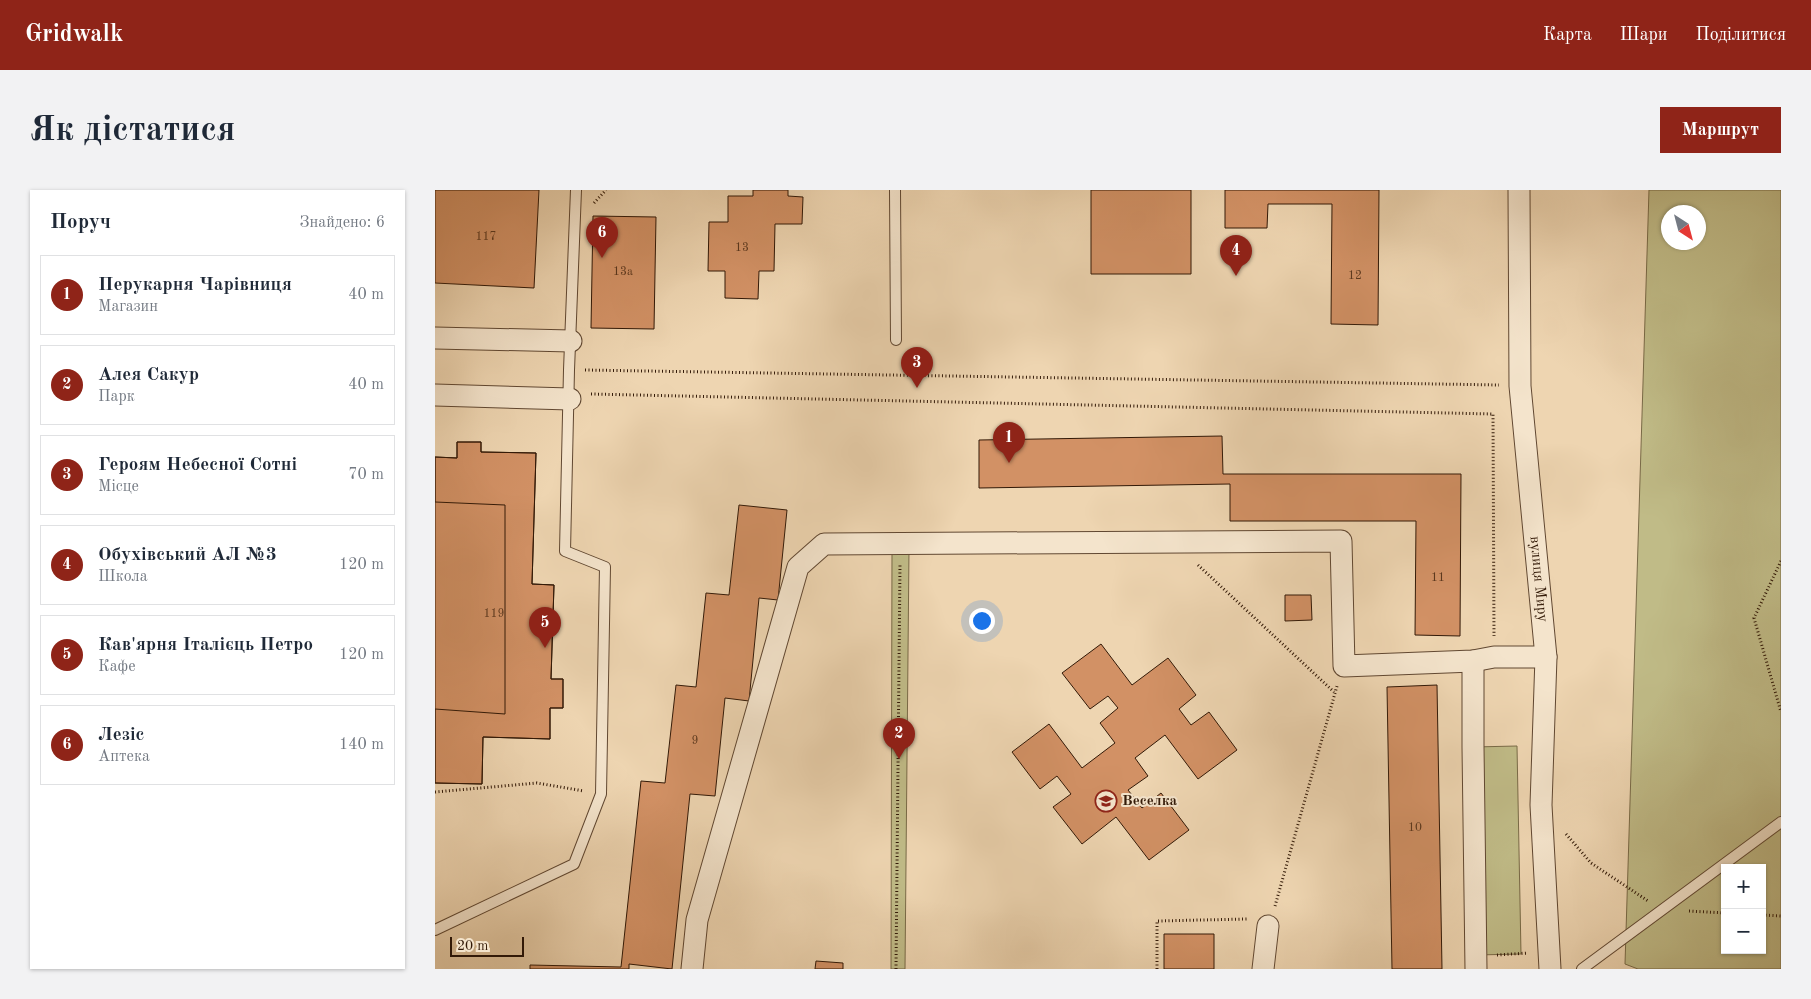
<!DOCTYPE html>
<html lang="uk">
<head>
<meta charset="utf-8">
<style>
	body { margin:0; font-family:"Old Standard TT",serif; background:#f2f2f3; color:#1f2937 }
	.controls { position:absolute; right:15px; bottom:15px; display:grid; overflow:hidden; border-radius:0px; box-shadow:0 1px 4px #0004 }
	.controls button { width:45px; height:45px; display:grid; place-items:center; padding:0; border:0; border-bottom:1px solid #e0e1e3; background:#fff; color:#1f2937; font:25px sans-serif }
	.compass { position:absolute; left:1226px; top:15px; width:45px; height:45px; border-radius:50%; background:#fff; box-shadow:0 1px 4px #0004; rotate:144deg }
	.scale { position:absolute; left:15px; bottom:12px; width:74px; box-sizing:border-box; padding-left:5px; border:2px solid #321907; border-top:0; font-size:14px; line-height:18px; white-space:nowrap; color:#321907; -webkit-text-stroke:4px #f4e4cc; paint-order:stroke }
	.you { position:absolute; left:546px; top:430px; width:18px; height:18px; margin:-12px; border:4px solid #fff; border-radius:50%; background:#1a73e8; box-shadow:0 0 0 8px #1a73e833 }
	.badge { display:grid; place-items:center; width:32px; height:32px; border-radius:50%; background:#8f2418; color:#fff; font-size:16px; font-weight:700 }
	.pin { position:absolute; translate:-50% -41px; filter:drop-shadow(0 1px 2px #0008) }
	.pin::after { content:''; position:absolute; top:26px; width:18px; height:15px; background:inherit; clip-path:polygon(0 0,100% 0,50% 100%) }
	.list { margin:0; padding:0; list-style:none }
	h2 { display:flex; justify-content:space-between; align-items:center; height:65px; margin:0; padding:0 20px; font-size:21px }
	h2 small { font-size:16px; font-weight:400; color:#747a83 }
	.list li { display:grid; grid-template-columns:32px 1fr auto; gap:15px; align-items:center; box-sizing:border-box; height:80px; margin:0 10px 10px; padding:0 10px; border:1px solid #e0e1e3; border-radius:0px }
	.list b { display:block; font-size:19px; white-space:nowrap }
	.list p { margin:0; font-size:16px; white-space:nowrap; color:#747a83 }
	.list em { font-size:16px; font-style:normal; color:#747a83 }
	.map { position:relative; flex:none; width:1346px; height:779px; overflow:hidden; border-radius:0px }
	header { display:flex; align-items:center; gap:30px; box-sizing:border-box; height:70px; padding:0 25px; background:#8f2418; color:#fff }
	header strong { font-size:24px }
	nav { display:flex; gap:28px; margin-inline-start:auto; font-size:18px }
	.intro { display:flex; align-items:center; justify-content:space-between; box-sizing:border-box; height:120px; padding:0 30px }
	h1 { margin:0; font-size:35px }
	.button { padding:12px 22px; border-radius:0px; background:#8f2418; color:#fff; font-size:18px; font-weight:700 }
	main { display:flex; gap:30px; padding:0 30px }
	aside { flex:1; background:#fff; border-radius:0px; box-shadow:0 1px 4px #0004 }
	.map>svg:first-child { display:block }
	.green { fill:#c0bb87; stroke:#796a47; fill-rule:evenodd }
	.building { fill:#d29165; stroke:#321907 }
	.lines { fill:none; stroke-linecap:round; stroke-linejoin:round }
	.lane-casing { stroke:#614832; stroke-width:12 }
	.street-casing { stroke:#614832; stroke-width:23 }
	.path { stroke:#321907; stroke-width:3; stroke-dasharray:1 2.5; stroke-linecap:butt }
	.lane { stroke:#f4e4cc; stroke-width:10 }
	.street { stroke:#f4e4cc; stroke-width:21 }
	.labels { text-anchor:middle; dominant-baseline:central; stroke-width:4; stroke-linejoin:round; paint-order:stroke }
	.number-label { font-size:12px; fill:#5a371e }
	.street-label { font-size:15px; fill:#321907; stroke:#f4e4cc }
	.poi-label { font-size:15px; font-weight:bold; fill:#321907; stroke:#f4e4cc; text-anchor:start }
</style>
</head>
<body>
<header>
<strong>Gridwalk</strong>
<nav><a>Карта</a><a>Шари</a><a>Поділитися</a></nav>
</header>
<div class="intro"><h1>Як дістатися</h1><a class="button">Маршрут</a></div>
<main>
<aside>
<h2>Поруч<small>Знайдено: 6</small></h2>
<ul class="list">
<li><span class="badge">1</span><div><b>Перукарня Чарівниця</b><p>Магазин</p></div><em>40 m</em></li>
<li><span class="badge">2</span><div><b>Алея Сакур</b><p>Парк</p></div><em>40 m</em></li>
<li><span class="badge">3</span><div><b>Героям Небесної Сотні</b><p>Місце</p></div><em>70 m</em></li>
<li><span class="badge">4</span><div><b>Обухівський АЛ №3</b><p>Школа</p></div><em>120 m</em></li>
<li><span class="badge">5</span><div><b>Кав'ярня Італієць Петро</b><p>Кафе</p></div><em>120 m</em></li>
<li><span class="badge">6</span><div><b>Лезіс</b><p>Аптека</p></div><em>140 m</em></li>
</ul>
</aside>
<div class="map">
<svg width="1346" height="779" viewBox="0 0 1346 779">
	<rect width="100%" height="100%" fill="#eed5b1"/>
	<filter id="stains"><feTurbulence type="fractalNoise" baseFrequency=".004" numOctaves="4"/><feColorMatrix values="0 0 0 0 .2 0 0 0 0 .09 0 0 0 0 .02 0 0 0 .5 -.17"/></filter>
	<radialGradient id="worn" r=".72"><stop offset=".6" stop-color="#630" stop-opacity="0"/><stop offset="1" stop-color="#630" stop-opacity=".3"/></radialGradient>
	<path class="green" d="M 1214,0 L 1346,0 L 1346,779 L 1203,779 L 1190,774 ZM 1234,22 L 1264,22 L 1264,52 L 1234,52 ZM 1290,678 L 1327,678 L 1327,760 L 1290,760 Z
		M 457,357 L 474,359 L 470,779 L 456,779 Z
		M 1082,556 L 1086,764 L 1041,765 L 1038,557 Z"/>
	<path class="building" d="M 0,0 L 104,0 L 99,98 L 0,93 Z
		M 318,0 L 353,0 L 353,6 L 368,7 L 367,34 L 340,34 L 339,81 L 324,81 L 323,109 L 290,108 L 290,81 L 273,81 L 274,32 L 293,32 L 293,6 L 318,6 Z
		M 656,0 L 756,0 L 756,84 L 656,84 Z
		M 790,0 L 944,0 L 943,135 L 896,134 L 897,14 L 833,14 L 832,38 L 790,38 Z
		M 158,26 L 221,27 L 219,139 L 156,138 Z
		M 787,246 L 788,284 L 1026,284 L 1025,446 L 980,445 L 981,331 L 795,331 L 795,294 L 544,298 L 544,250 Z
		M 22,252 L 46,252 L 46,262 L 101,263 L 97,394 L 119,395 L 116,489 L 128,489 L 128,518 L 115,518 L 115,549 L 48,547 L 47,594 L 0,593 L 0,519 L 70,524 L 70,315 L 0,312 L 0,267 L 22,268 Z
		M 22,252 L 46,252 L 46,262 L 101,263 L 97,394 L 119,395 L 116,489 L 128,489 L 128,518 L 115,518 L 115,549 L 48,547 L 47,594 L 0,593 L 0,267 L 22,268 Z
		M 304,315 L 352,320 L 343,410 L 324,408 L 314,511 L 290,508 L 280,606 L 255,604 L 237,779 L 194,774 L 194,779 L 95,779 L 95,775 L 186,777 L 206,591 L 230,593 L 241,495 L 261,497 L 271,403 L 294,405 Z
		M 850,405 L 876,405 L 877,430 L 850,431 Z
		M 666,454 L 697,495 L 733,468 L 761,505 L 744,519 L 756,535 L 774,522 L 802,560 L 763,589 L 730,545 L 700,568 L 713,586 L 693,600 L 707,618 L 726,603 L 754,640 L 714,670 L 681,627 L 647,654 L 618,617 L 636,604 L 622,586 L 605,599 L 577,562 L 614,534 L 647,578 L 680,553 L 665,533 L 683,518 L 673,506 L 655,519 L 627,483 Z
		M 1002,495 L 1007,779 L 957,779 L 952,497 Z
		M 729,744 L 779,744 L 779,779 L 729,779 Z
		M 381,771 L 408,773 L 408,779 L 380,779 Z"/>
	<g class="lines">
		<g class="lane-casing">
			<path id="lane" d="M 460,0 L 461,150
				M 0,740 L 139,674 L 166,604 L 170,377 L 130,361 L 134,180 L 141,0
				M 1147,779 L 1346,632"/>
		</g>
		<g class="street-casing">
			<g id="street">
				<path id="s1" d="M 1084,0 L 1085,196 L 1111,467 L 1106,615 L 1115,779"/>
				<path d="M 0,148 L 136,151"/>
				<path d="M 0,205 L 135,209"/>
				<path d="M 1038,471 L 1038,557 L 1041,779"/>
				<path d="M 257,779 L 262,730 L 363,377 L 389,354 L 906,351 L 909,476 L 1038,471 L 1059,467 L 1111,467"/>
				<path d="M 828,779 L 833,736"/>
			</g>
		</g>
		<path class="path" d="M 159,13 L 171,0
			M 150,180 L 1064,195
			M 156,204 L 1058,224 L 1059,446
			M 1346,371 L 1319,428 L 1346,522
			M 763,375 L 899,502
			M 0,602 L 102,593 L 149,601
			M 1131,644 L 1156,673 L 1213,711
			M 840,716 L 902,496
			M 1254,721 L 1290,723
			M 1327,725 L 1346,726
			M 1062,765 L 1093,763
			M 461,779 L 465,375
			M 722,779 L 722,731 L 812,729"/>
		<use href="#lane" class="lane"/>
		<use href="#street" class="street"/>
	</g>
	<defs>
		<g id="school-ring" transform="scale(1.125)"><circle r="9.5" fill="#f4e4cc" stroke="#8f2418" stroke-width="1.5"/><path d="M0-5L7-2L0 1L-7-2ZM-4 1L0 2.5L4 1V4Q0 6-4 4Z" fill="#8f2418"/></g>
	</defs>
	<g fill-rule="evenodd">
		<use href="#school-ring" x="671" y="611"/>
	</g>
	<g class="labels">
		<g class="number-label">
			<text x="51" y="47">117</text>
			<text x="307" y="58">13</text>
			<text x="188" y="82">13а</text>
			<text x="920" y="86">12</text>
			<text x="1003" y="388">11</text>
			<text x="59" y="424">119</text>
			<text x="260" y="551">9</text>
			<text x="980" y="638">10</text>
		</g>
		<g class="street-label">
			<text stroke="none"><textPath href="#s1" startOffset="390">вулиця Миру</textPath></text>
		</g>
		<g class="poi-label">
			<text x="687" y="611">Веселка</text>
		</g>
	</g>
	<rect width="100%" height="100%" filter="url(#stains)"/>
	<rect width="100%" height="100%" fill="url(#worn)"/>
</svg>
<div class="controls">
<button>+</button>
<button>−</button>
</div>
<svg class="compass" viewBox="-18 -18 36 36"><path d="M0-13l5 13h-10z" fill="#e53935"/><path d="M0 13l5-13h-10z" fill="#747a83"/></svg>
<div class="scale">20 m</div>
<div class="you"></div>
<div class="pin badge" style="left:574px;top:273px">1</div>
<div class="pin badge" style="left:464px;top:569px">2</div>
<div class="pin badge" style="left:482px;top:198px">3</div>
<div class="pin badge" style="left:801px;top:86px">4</div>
<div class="pin badge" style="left:110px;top:458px">5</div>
<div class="pin badge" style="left:167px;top:68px">6</div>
</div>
</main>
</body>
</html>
